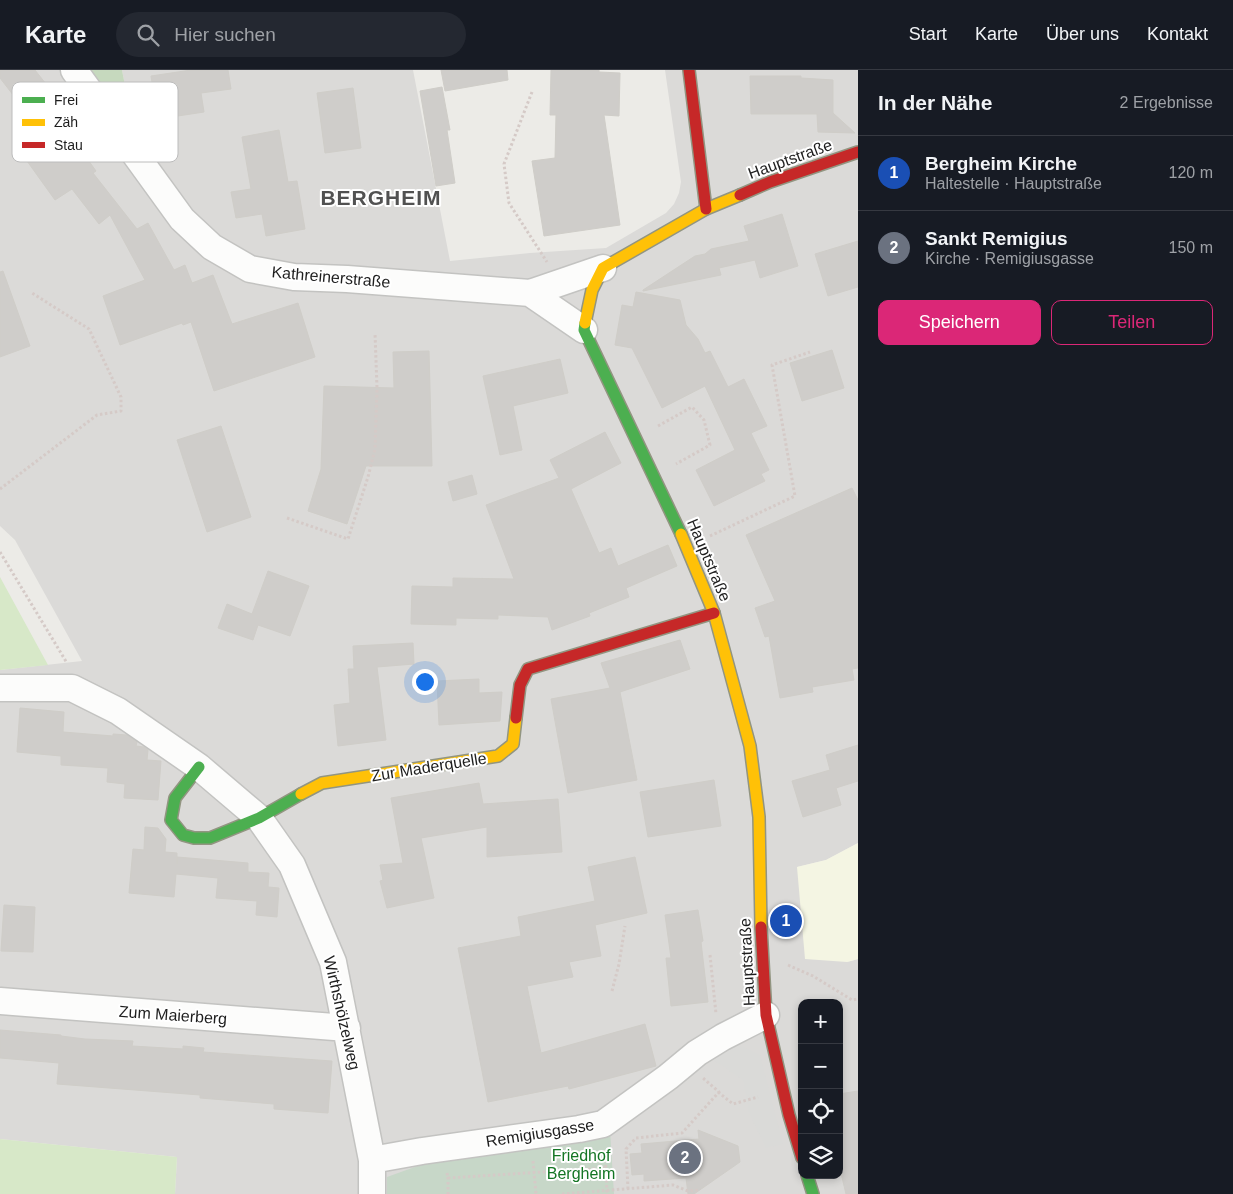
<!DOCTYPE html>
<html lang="de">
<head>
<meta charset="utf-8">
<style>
	body { margin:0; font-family:Arial,sans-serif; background:#242831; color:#f1f3f6 }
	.controls { position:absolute; right:15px; bottom:15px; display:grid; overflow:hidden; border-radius:10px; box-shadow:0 2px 8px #0003 }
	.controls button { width:45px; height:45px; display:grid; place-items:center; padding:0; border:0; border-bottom:1px solid #363941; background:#171b24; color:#f1f3f6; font:25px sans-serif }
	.you { position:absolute; left:424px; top:611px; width:18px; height:18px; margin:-12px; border:4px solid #fff; border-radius:50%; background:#1a73e8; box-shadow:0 0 0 8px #1a73e833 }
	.badge { display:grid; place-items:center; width:32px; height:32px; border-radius:50%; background:#db2777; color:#fff; font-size:16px; font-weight:700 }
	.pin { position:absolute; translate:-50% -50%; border:2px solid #fff; box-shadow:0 1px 5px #0006 }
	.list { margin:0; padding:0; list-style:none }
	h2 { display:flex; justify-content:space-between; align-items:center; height:65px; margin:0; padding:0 20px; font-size:21px }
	h2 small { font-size:16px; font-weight:400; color:#9ea1a6 }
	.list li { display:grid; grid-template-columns:32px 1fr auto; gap:15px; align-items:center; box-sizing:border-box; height:75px; padding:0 20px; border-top:1px solid #363941 }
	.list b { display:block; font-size:19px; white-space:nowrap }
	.list p { margin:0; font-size:16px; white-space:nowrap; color:#9ea1a6 }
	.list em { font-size:16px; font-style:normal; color:#9ea1a6 }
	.actions { display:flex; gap:10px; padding:15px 20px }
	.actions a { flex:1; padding:11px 0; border:1px solid #db2777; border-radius:10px; text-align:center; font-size:18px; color:#db2777 }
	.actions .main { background:#db2777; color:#fff }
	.icon { flex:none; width:28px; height:28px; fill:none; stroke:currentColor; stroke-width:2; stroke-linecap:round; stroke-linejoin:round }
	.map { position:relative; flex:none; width:858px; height:1124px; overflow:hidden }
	header { display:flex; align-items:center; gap:30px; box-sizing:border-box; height:70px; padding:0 25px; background:#171b24; border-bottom:1px solid #363941 }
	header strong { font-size:24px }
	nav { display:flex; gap:28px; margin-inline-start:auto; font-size:18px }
	.search { width:350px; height:45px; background:#242831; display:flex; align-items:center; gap:12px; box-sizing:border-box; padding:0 18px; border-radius:28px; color:#9ea1a6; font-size:19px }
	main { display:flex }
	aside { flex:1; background:#171b24 }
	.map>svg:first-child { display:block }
	.residential { fill:#dbdad8; fill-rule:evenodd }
	.education { fill:#f4f5e3 }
	.religious { fill:#dadad8 }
	.grass { fill:#d7e8c8 }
	.forest { fill:#c6d9be }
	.cemetery { fill:#c7d7c8 }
	.building { fill:#cfcdca; stroke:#cfcdc8 }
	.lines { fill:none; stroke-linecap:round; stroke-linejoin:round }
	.street-casing { stroke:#c3c3c1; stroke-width:29 }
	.fast-casing { stroke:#929581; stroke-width:14 }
	.slow-casing { stroke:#929581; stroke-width:14 }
	.jam-casing { stroke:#929581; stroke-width:14 }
	.path { stroke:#d5cac7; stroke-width:3; stroke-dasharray:2.5 2.5; stroke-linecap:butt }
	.street { stroke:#fcfcfb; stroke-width:26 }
	.fast { stroke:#4caf50; stroke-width:11 }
	.slow { stroke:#ffc107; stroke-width:11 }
	.jam { stroke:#c62828; stroke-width:11 }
	.labels { text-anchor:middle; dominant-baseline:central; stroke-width:4; stroke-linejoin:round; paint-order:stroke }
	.street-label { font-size:16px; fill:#1e1e1e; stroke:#fff }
	.park-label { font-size:16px; fill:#147524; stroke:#fff }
	.district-label { font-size:21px; font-weight:bold; letter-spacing:1px; fill:#515151; stroke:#fff }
	.key { fill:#fff; stroke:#bcbcbc; stroke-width:1 }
	.key-label { font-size:14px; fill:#1e1e1e }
</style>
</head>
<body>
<header>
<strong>Karte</strong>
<div class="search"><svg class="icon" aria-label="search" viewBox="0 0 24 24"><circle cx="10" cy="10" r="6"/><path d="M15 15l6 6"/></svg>Hier suchen</div>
<nav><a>Start</a><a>Karte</a><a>Über uns</a><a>Kontakt</a></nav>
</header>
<main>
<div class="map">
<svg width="858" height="1124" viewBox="0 0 858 1124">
	<rect width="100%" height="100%" fill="#ecebe7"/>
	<path class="residential" d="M 0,0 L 88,0 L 127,26 L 122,0 L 413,0 L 450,191 L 530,183 L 606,178 L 666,143 L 674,134 L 679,123 L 681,112 L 665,0 L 858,0 L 858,773 L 826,790 L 797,797 L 847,892 L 858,889 L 858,1124 L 175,1124 L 177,1087 L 0,1069 L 0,600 L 82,591 L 15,470 L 0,456 ZM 802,933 L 839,933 L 839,1105 L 802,1105 Z"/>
	<path class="education" d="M 858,773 L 858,889 L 847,892 L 805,889 L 797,797 L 826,790 Z"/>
	<path class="religious" d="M 738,976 L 746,978 L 760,985 L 783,1074 L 766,1078 L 749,1043 L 743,1010 L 712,989 L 722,982 Z"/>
	<path class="grass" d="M 0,507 L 48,595 L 0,600 Z
		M 0,1069 L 177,1087 L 175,1124 L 0,1124 Z"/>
	<path class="forest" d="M 88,0 L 122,0 L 127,26 L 110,27 Z"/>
	<path class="cemetery" d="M 610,1060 L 614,1124 L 387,1124 L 387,1107 L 437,1089 Z"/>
	<path class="building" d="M 0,0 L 35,0 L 46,14 L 20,34 L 0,8 Z
		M 191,0 L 228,0 L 231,19 L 201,23 L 204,42 L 158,49 L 151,6 Z
		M 441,0 L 507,0 L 508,10 L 445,21 Z
		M 551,0 L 599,0 L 599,2 L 620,3 L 619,46 L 604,45 L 620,155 L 544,166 L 532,91 L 555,88 L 556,45 L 550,45 Z
		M 750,6 L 801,6 L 801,8 L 833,10 L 833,43 L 855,63 L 818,62 L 817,44 L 751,44 Z
		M 442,17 L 450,60 L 447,60 L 455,113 L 436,116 L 420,21 Z
		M 353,18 L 361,78 L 325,83 L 317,23 Z
		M 63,55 L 96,101 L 93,103 L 137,159 L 148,153 L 174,200 L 185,195 L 192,213 L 213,205 L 232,254 L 298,233 L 315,287 L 214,321 L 191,252 L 183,255 L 182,253 L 120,275 L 103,226 L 145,210 L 110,145 L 99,154 L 72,119 L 55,130 L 22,84 Z
		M 279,60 L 288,112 L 297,111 L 305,159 L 266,166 L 262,144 L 236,148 L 231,122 L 251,119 L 242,67 Z
		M 782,144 L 798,196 L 760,208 L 755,190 L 719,198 L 721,205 L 643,221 L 643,220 L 695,186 L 705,184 L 711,179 L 749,171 L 744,156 Z
		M 858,171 L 858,217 L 828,226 L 815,184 Z
		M 3,201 L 30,276 L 0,287 L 0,202 Z
		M 636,222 L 680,230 L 686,255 L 698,269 L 705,283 L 710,281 L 728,317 L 744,309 L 767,356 L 751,363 L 769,400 L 761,404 L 765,411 L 714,436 L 696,400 L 735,380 L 705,316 L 662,338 L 632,278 L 615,275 L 622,235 L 633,237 Z
		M 832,280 L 844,318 L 802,331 L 790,293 Z
		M 429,281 L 432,396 L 366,396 L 347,454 L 308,441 L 321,399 L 324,316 L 394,318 L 393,282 Z
		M 560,289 L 568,323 L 513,336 L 522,380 L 500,385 L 483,306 Z
		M 221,356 L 251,447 L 207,462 L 177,370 Z
		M 605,362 L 621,393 L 571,419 L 599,483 L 611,478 L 618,496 L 668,475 L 677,496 L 626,518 L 629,527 L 589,543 L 590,546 L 552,560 L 548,547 L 498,545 L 498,549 L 456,548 L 456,555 L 411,554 L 412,516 L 453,517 L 453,508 L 514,509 L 486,435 L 559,408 L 550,390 Z
		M 472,405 L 477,424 L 453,431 L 448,412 Z
		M 852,418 L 858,430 L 858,598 L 852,599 L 854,610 L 812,617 L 813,622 L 780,628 L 769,566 L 765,567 L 755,538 L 775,531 L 746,465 Z
		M 268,501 L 309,516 L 290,566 L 258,555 L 253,570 L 218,558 L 227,534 L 252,544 Z
		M 680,570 L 690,599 L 620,622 L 637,710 L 568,723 L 551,629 L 610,618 L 601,593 Z
		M 413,573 L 414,594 L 377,597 L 386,670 L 338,676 L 334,635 L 350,633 L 348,599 L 354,599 L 353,576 Z
		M 479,609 L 479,623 L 502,622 L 500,651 L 439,655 L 437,611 Z
		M 20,638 L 64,642 L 63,662 L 113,666 L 113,664 L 127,665 L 137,672 L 136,676 L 144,677 L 148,680 L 147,690 L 161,691 L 158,730 L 124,728 L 125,714 L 107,712 L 108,698 L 61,695 L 61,686 L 17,682 Z
		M 858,675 L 858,711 L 836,718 L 841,735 L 803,747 L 792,711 L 830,700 L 826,685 Z
		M 714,710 L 721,756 L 648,767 L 640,722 Z
		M 479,713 L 483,734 L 558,729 L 562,782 L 487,787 L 487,757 L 421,768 L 434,828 L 387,838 L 380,811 L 383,810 L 380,795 L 403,793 L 391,728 Z
		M 145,757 L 158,758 L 166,769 L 165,782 L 177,783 L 177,794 L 177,787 L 248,793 L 248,802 L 269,803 L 268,817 L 279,818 L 277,847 L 256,845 L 257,831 L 216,828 L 218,808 L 176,804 L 174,827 L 129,823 L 133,779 L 144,780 Z
		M 635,787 L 647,843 L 595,855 L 601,886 L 569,892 L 573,907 L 527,916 L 541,983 L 645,954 L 656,996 L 569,1019 L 568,1016 L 488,1032 L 458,878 L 521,866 L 518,847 L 595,831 L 588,797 Z
		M 4,835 L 35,837 L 33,882 L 1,881 Z
		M 698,840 L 703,871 L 701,872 L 708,932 L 671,936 L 666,888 L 671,888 L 665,845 Z
		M 0,960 L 61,965 L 61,966 L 85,969 L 133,971 L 132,976 L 183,979 L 183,976 L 204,978 L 203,982 L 332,991 L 328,1043 L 274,1039 L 274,1034 L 200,1028 L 200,1025 L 57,1014 L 59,993 L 0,988 Z
		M 858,1021 L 858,1124 L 846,1124 L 839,1095 L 839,1024 Z
		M 698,1060 L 738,1076 L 740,1092 L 694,1124 L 688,1124 L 686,1108 L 644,1111 L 644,1104 L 632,1105 L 630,1084 L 642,1083 L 641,1074 L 699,1069 Z"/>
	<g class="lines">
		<g class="street-casing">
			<path id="street" d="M 74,0 L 182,149 L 212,177 L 250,199 L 294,207 L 347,209 L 530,223 L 584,260
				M 530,223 L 603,198
				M 0,618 L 72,618 L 118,641 L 199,697 L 259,748 L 292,795 L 333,892 L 372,1090 L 372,1124
				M 0,931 L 347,958
				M 372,1090 L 422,1081 L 579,1059 L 603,1054 L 668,1007 L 697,983 L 723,967 L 766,945"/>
		</g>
		<g class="fast-casing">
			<path id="fast" d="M 585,253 L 584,260 L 681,464
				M 199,697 L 175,728 L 171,750 L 183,765 L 194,768 L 210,768 L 259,748 L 301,724
				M 807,1105 L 813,1124"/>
		</g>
		<g class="slow-casing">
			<path id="slow" d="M 585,253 L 592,220 L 603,198 L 706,139 L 740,125
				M 681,464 L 714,543 L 750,676 L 759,747 L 761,857
				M 301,724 L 322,713 L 498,686 L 513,674 L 516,648"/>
		</g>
		<g class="jam-casing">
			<path id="jam" d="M 689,0 L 706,139
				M 740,125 L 770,112 L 858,82
				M 516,648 L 520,615 L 528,599 L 714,543
				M 761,857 L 766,945 L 789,1045 L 802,1088"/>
		</g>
		<path class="path" d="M 532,22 L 504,94 L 509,133 L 547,192
			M 658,356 L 692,337 L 704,350 L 710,375 L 676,394
			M 0,419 L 97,345 L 121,341 L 121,327 L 89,259 L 32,223
			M 287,448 L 348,469 L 368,407 L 375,379 L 377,318 L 375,263
			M 710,466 L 795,426 L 772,295 L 810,282
			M 0,482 L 67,593
			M 710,885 L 716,944
			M 788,895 L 813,906 L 852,930 L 858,929
			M 612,921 L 619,894 L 625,856
			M 718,1022 L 733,1034 L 758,1027
			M 605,1080 L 607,1124
			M 533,1091 L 536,1124
			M 447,1103 L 448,1108 L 606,1098
			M 448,1107 L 448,1124
			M 628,1119 L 626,1079 L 636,1068 L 682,1063 L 719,1022 L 703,1008
			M 562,1124 L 673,1115 L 688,1121 L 700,1120"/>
		<use href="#street" class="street"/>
		<use href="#fast" class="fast"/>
		<use href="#slow" class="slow"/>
		<use href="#jam" class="jam"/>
	</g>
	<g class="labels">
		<g class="street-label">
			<text transform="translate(790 89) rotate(-20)">Hauptstraße</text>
			<text transform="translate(331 207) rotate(5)">Kathreinerstraße</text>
			<text transform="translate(709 490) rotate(67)">Hauptstraße</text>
			<text transform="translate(429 697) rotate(-9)">Zur Maderquelle</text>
			<text transform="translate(747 892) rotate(-93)">Hauptstraße</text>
			<text transform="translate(342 943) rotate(77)">Wirthshölzelweg</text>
			<text transform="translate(173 945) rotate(4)">Zum Maierberg</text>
			<text transform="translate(540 1063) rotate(-9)">Remigiusgasse</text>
		</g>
		<g class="park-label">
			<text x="581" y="1085">Friedhof<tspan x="581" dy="18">Bergheim</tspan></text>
		</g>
		<g class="district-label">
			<text x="381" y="127">BERGHEIM</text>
		</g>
	</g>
	<rect x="12" y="12" width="166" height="80" rx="8" class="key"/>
	<rect x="22" y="27" width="23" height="6" fill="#4caf50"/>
	<rect x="22" y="49" width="23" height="7" fill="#ffc107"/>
	<rect x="22" y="72" width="23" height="6" fill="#c62828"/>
	<g class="key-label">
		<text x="54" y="35">Frei</text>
		<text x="54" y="57">Zäh</text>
		<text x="54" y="80">Stau</text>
	</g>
</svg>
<div class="controls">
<button>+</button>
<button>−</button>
<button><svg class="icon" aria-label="locate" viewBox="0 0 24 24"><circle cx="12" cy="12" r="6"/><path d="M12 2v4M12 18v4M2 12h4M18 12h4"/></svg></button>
<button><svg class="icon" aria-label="layers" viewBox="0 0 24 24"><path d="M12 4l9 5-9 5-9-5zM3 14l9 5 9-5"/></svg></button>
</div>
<div class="you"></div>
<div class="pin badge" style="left:786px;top:851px;background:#1a4fb4">1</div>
<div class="pin badge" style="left:685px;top:1088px;background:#6b7280">2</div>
</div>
<aside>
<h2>In der Nähe<small>2 Ergebnisse</small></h2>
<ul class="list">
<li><span class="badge" style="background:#1a4fb4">1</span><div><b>Bergheim Kirche</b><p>Haltestelle · Hauptstraße</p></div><em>120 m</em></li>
<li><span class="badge" style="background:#6b7280">2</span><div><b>Sankt Remigius</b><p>Kirche · Remigiusgasse</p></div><em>150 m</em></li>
</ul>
<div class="actions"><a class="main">Speichern</a><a>Teilen</a></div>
</aside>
</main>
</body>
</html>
